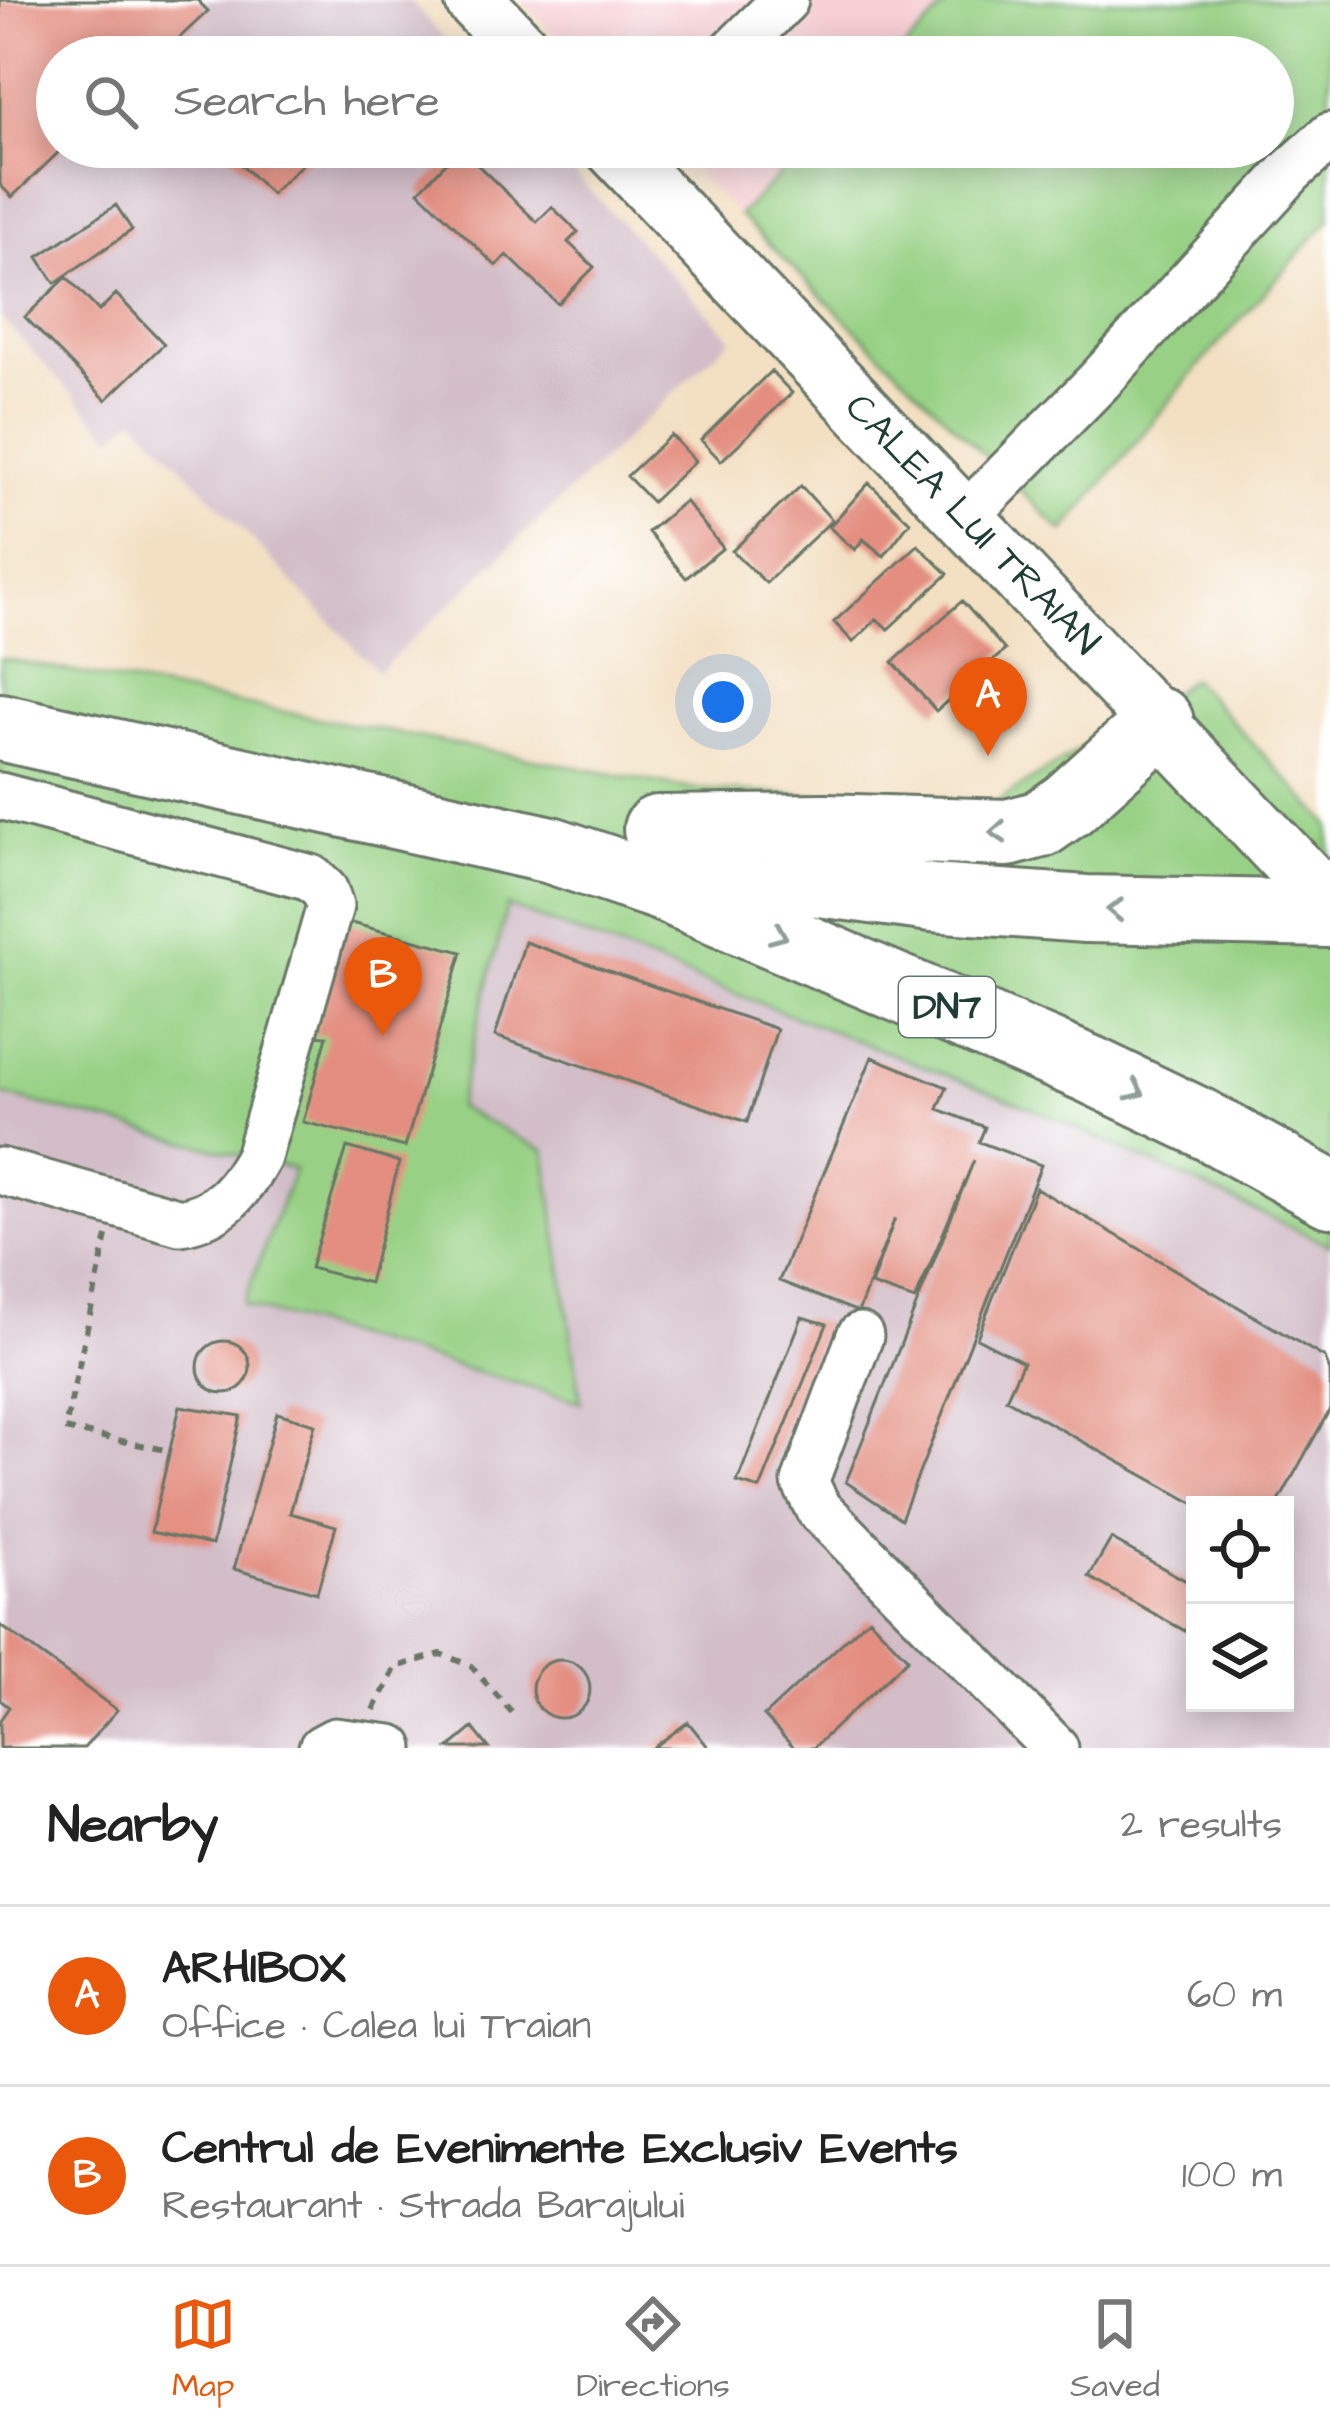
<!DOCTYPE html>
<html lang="en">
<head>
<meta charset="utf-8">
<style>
	body { margin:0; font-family:"Architects Daughter",sans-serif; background:#f6f6f6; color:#222 }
	.controls { position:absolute; right:36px; bottom:36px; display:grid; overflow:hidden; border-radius:0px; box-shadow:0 6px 30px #0003 }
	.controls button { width:108px; height:108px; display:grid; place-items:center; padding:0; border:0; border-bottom:3px solid #e0e0e0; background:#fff; color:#222; font:60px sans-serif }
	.you { position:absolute; left:723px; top:702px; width:42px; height:42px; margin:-30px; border:9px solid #fff; border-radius:50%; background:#1a73e8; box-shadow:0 0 0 18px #1a73e833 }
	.badge { display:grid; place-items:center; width:78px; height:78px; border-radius:50%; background:#ea580c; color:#fff; font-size:39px; font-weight:700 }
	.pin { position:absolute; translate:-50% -99px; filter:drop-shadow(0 3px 6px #0008) }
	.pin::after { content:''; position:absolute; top:63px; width:42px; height:36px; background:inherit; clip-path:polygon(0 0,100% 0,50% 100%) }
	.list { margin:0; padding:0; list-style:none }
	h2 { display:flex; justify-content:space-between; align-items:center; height:156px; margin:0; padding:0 48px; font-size:51px }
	h2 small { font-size:39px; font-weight:400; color:#767676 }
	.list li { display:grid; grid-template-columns:78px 1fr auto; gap:36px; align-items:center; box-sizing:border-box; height:180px; padding:0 48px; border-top:3px solid #e0e0e0 }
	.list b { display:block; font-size:45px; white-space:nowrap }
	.list p { margin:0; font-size:39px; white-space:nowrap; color:#767676 }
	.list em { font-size:39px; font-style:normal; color:#767676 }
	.icon { flex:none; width:66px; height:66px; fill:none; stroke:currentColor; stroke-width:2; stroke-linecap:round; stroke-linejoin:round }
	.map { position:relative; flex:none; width:1330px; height:1748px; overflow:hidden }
	.search { position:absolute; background:#fff; box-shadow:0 6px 30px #0003; left:36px; right:36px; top:36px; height:132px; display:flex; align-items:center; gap:30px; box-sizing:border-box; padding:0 42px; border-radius:66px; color:#767676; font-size:45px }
	.sheet { height:516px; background:#fff }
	nav { display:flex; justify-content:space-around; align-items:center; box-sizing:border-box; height:168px; border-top:3px solid #e0e0e0; background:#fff; font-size:33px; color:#767676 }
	nav a { display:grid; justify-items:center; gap:6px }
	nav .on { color:#ea580c }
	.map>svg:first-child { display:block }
	.built { fill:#f7cfd4 }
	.industrial { fill:#d2bdc8; fill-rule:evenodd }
	.green { fill:#98d185; stroke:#5c875c; stroke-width:3 }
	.building { fill:#e38e80 }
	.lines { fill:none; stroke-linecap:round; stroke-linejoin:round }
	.minor-casing { stroke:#697666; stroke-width:51 }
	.major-casing { stroke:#697666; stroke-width:63 }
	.highway-casing { stroke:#697666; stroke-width:72 }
	.path { stroke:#697666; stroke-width:6; stroke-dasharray:9 9; stroke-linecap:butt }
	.minor { stroke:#fff; stroke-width:45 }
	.major { stroke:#fff; stroke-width:57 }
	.highway { stroke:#fff; stroke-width:66 }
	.oneway { stroke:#8f9e9a }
	.labels { text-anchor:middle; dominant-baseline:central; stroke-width:10; stroke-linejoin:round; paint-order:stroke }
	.shield { fill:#fff; stroke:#627771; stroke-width:3 }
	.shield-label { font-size:36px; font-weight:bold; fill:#1f3d34 }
	.street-label { font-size:39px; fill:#1f3d34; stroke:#fff }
</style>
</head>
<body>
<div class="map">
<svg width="1330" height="1748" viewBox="0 0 1330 1748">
	<rect width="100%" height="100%" fill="#fff"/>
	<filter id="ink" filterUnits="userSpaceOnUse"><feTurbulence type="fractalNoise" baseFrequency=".00833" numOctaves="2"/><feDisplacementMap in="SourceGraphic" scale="24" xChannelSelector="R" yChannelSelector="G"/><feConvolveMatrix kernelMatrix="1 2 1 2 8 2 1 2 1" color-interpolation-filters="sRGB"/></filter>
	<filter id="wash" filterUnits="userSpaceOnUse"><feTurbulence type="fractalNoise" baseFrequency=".004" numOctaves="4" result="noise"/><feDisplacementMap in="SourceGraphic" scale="48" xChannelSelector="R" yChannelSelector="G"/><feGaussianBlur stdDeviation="2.7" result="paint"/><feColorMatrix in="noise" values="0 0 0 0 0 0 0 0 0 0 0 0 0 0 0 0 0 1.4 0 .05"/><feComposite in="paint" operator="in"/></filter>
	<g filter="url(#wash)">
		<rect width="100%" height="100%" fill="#f3e0c3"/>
		<path class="built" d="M 521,0 L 952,0 L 896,57 L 579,57 Z
			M 670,147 L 807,147 L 739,215 Z"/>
		<path class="industrial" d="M 0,0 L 409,0 L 462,57 L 57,57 L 57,147 L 548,147 L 732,338 L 378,672 L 135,417 L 113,437 L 0,317 Z
			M 506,906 L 1035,1109 L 1330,1245 L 1330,1748 L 0,1748 L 0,1094 L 295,1169 L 244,1306 L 457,1107 ZM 1195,1505 L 1285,1505 L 1285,1703 L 1195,1703 Z"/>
		<path class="green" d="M 952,0 L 1330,0 L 1330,219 L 1190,376 L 1063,532 L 739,215 L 807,147 L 1273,147 L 1273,57 L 896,57 Z
			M 0,658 L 692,789 L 990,806 L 1192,679 L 1330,825 L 1330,1245 L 1035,1109 L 507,906 L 457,1107 L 545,1151 L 581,1402 L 243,1305 L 294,1169 L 0,1094 Z"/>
		<g id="blocks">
			<path class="building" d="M 0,0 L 197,0 L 208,11 L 159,57 L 57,57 L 57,147 L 64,147 L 12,197 L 0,185 Z
				M 231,147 L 320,147 L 271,194 L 227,151 Z
				M 460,148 L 537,222 L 552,207 L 578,232 L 568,242 L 594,267 L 558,304 L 507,255 L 496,266 L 419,191 Z
				M 116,205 L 132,230 L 55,283 L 38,257 Z
				M 67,277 L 99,311 L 116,294 L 164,344 L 106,400 L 25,317 Z
				M 771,371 L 792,393 L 721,461 L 701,440 Z
				M 671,435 L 695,461 L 652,502 L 627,476 Z
				M 869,483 L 910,522 L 884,556 L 863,539 L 855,550 L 829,527 Z
				M 801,486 L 832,520 L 766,583 L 732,551 Z
				M 685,501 L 723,548 L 686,578 L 648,532 Z
				M 918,545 L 948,574 L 888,629 L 877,619 L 853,642 L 834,622 Z
				M 962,601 L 1005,650 L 936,711 L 893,662 Z
				M 347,922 L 462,952 L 405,1147 L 303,1122 L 327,1036 L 313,1035 Z
				M 525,942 L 777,1029 L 747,1122 L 495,1036 Z
				M 872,1057 L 947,1087 L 938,1109 L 985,1127 L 979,1142 L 1041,1165 L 901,1519 L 846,1482 L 974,1160 L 915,1300 L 871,1285 L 895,1218 L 858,1312 L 779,1281 Z
				M 347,1147 L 399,1162 L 369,1283 L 310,1268 Z
				M 1036,1188 L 1325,1358 L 1330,1371 L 1330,1409 L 1277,1505 L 1197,1505 L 1006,1399 L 1023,1362 L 977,1338 Z
				M 802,1317 L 827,1324 L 760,1489 L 737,1482 Z
				M198 1367a26 26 0 1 1 52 0a26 26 0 1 1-52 0Z
				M 180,1406 L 241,1416 L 212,1545 L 151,1532 Z
				M 277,1413 L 315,1424 L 290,1513 L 336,1526 L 317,1593 L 234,1569 Z
				M 1111,1539 L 1195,1586 L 1195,1613 L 1185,1631 L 1089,1577 Z
				M 869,1618 L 908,1659 L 813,1748 L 794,1748 L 764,1716 Z
				M 0,1625 L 117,1710 L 84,1748 L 0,1748 L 0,1720 L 9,1707 L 0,1700 Z
				M532 1689a29 29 0 1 1 58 0a29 29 0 1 1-58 0Z
				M 688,1722 L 709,1748 L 653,1748 Z
				M 473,1728 L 489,1748 L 449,1748 Z"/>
		</g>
	</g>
	<g filter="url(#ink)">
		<use href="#blocks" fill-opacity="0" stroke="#697666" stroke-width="3"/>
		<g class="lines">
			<g class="minor-casing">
				<path id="minor" d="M 727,57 L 785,0
					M 965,517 L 1099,381 L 1291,171 L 1330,136
					M 0,796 L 311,878 L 325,891 L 330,906 L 258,1157 C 239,1191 221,1215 180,1222 L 0,1171
					M 860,1336 L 805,1482 L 818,1508 L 1055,1748
					M 322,1748 L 335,1741 L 391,1748"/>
			</g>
			<g class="major-casing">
				<path id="major" d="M 474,0 L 528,57
					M 613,147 L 1330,904"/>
			</g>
			<g class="highway-casing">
				<path id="highway" d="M 0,727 L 551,850 L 661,887 L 1089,1069 L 1202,1123 L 1330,1194
					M 657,829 L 825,827 L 1008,833 L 1041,824 L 1068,805 L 1160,722
					M 668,863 L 932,898 L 1086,909 L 1330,914"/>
			</g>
			<path class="path" d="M 107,1236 L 65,1429 L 170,1451
				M 374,1710 L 396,1667 L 441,1654 L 471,1666 L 517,1718"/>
			<use href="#minor" class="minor"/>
			<use href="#major" class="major"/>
			<use href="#highway" class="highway"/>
		</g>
		<defs><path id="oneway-chevron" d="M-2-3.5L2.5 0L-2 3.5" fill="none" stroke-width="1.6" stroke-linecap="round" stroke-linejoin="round" transform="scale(3)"/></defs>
		<g class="oneway">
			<use href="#oneway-chevron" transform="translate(998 832) rotate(176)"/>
			<use href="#oneway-chevron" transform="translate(1115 910) rotate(-178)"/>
			<use href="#oneway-chevron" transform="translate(779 935) rotate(23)"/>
			<use href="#oneway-chevron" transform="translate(1136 1091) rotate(25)"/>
		</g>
	</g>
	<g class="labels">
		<rect class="shield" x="899" y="977" width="96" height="60" rx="9"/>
		<g class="shield-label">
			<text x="947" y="1007">DN7</text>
		</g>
		<g class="street-label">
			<text transform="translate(972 525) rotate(46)">CALEA LUI TRAIAN</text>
		</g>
	</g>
</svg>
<div class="controls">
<button><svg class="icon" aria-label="locate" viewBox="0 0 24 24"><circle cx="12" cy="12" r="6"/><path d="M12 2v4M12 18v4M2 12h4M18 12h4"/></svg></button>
<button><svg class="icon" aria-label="layers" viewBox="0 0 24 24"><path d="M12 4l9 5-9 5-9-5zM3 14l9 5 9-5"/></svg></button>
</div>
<div class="you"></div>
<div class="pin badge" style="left:988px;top:756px">A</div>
<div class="pin badge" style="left:383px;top:1036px">B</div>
<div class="search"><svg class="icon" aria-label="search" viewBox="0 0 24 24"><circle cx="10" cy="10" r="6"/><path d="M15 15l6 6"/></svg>Search here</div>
</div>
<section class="sheet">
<h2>Nearby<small>2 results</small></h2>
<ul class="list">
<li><span class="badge">A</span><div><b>ARHIBOX</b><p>Office · Calea lui Traian</p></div><em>60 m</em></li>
<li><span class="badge">B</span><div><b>Centrul de Evenimente Exclusiv Events</b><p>Restaurant · Strada Barajului</p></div><em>100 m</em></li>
</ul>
</section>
<nav>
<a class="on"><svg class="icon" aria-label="map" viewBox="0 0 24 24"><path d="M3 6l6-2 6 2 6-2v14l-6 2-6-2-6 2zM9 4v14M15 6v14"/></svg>Map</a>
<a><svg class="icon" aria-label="directions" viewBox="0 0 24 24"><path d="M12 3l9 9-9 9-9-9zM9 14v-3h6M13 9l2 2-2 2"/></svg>Directions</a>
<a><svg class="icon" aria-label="saved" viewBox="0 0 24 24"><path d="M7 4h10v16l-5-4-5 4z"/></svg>Saved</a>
</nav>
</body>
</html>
